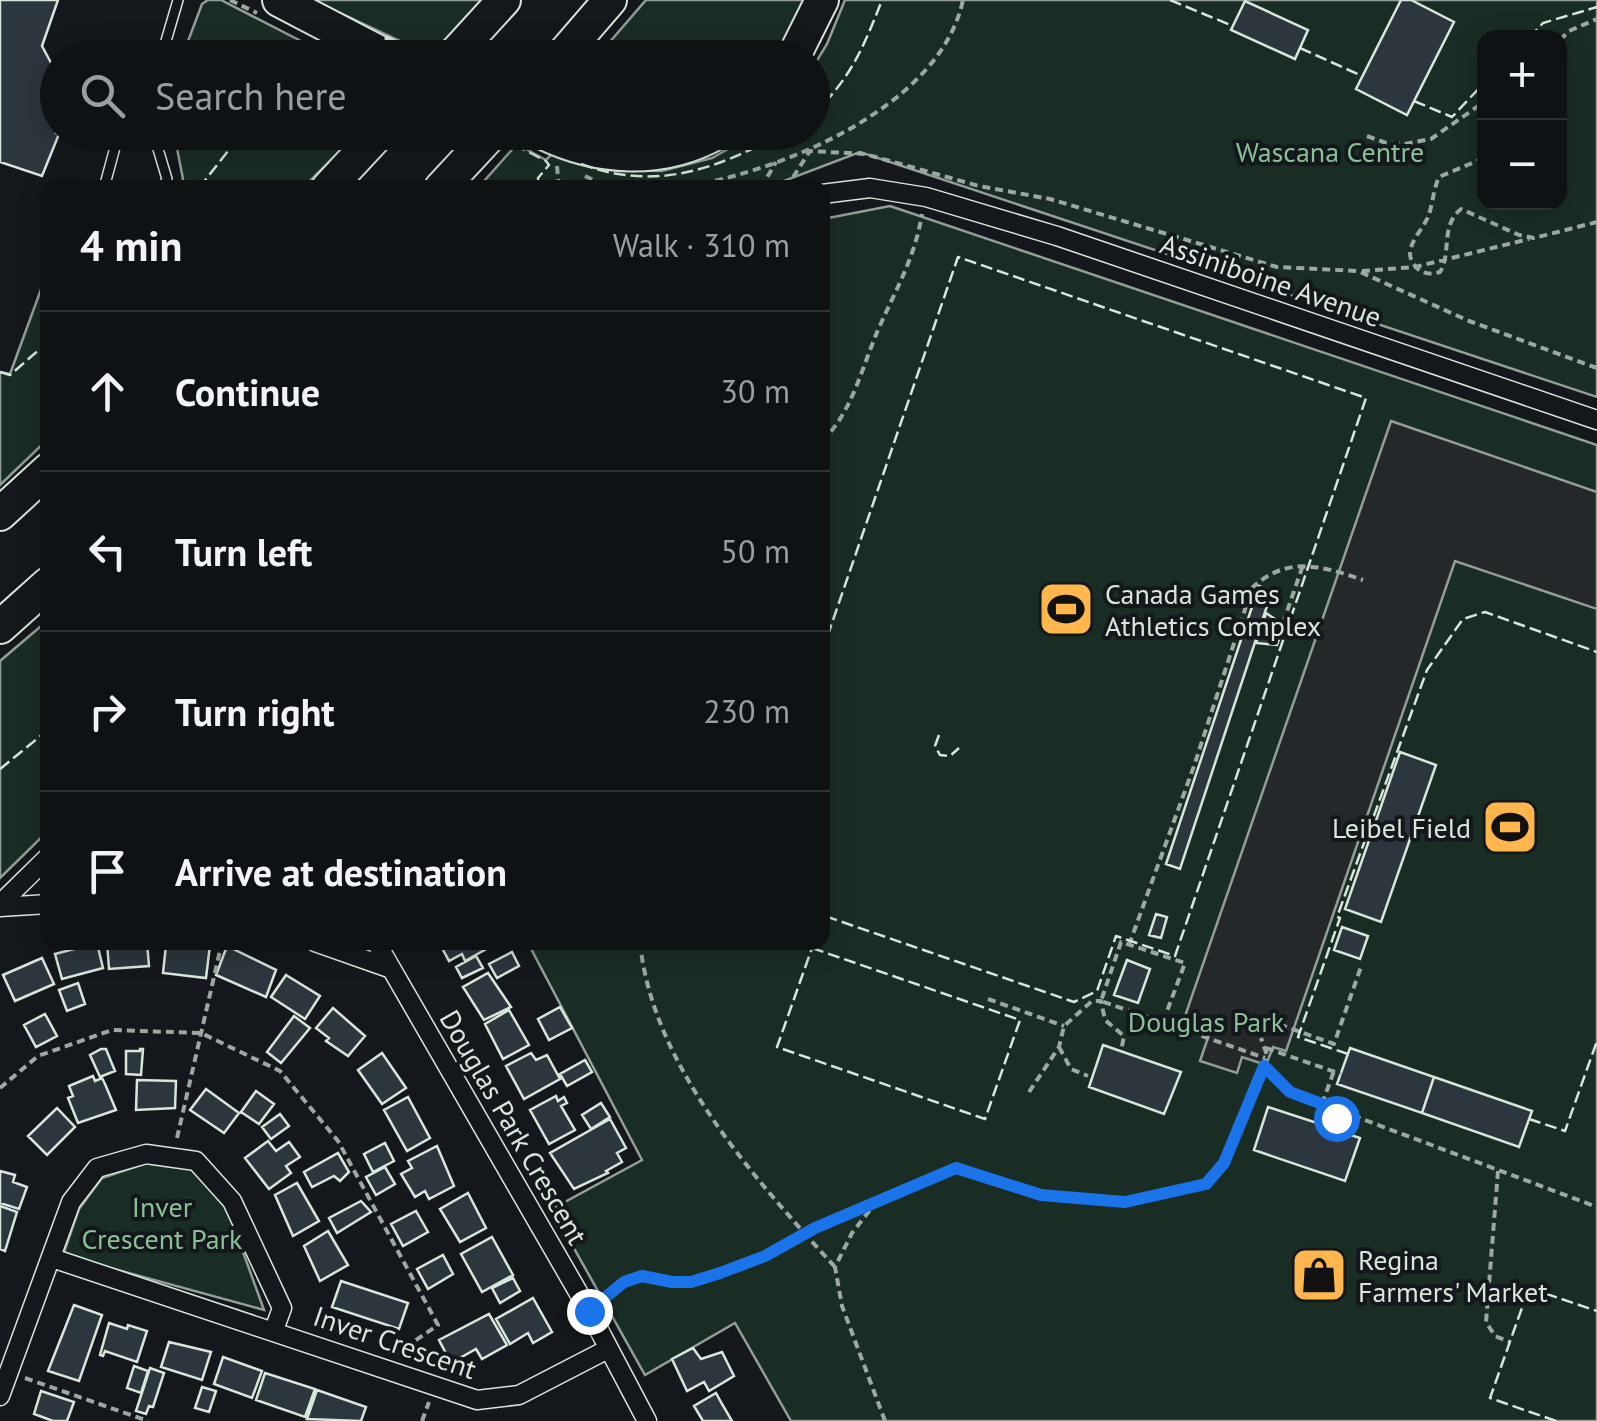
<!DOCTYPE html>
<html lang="en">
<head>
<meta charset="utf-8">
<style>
	body { margin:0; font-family:"PT Sans",sans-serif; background:#1d2022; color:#f1f3f6 }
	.controls { position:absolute; right:30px; top:30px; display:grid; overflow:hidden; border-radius:20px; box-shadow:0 5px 25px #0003 }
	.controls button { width:90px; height:90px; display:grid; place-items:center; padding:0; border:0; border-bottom:2px solid #2f3234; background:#0f1215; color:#f1f3f6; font:50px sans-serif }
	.stop { position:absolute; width:30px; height:30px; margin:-22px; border:8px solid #1a73e8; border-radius:50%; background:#fff }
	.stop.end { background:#1a73e8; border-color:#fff; box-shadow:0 2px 10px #0008 }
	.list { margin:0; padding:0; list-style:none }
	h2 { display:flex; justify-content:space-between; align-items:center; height:130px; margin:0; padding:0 40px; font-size:42px }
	h2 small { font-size:32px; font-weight:400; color:#9b9ea0 }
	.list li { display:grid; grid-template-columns:65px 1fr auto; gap:30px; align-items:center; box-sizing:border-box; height:160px; padding:0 40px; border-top:2px solid #2f3234 }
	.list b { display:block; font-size:38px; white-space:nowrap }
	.list em { font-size:32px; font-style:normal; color:#9b9ea0 }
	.icon { flex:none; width:55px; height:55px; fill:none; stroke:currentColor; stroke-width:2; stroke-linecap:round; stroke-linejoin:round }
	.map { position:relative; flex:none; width:1597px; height:1421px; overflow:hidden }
	.search { position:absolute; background:#0f1215; box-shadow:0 5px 25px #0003; left:40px; top:40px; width:790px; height:110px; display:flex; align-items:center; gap:25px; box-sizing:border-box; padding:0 35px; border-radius:55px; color:#9b9ea0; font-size:38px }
	.panel { position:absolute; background:#0f1215; box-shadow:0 5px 25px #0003; left:40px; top:180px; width:790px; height:770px; border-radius:20px }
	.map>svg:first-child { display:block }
	.green { fill:#1a2d24; stroke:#939e99; stroke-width:2.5; fill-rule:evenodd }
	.parking { fill:#24282b; stroke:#939e99; stroke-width:2.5 }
	.building { fill:#2c363c; stroke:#d8e6dc; stroke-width:2.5 }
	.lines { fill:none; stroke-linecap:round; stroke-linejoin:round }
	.service-casing { stroke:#d8e6dc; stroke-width:12 }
	.minor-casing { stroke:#d8e6dc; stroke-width:21 }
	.motorway-casing { stroke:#d8e6dc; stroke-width:36 }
	.path { stroke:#9da8a2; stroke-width:4; stroke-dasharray:8 5; stroke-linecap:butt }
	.service { stroke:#14181c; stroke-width:9 }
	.minor { stroke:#14181c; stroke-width:18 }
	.motorway { stroke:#14181c; stroke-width:32 }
	.fence { stroke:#d8e6dc; stroke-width:2.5; stroke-dasharray:12 5; stroke-linecap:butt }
	.wall { stroke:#d8e6dc; stroke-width:5 }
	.route { stroke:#1a73e8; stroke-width:12 }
	.labels { text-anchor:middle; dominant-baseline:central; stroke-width:8; stroke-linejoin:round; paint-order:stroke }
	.park-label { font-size:28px; fill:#8ac095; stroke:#14181c }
	.street-label { font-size:28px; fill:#d8e6dc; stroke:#14181c }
	.poi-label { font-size:28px; fill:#d8e6dc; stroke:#14181c; text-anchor:start }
</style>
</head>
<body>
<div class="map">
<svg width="1597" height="1421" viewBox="0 0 1597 1421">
	<rect width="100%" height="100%" fill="#14181c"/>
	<path class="green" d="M 208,0 L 221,0 L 332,57 L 182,57 L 202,4 Z
		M 312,0 L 484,0 L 434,57 Z
		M 646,0 L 810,0 L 783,57 L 596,58 Z
		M 845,0 L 1597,0 L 1597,397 L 860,152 L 768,187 L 478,188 L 517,144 L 546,160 L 552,154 L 606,169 L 662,171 L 712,158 L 756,133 L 812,132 L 813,67 L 827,44 ZM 1484,38 L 1560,38 L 1560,202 L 1484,202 Z
		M 174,133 L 358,133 L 303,188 L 181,187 L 183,179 Z
		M 890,206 L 1597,445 L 1597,1421 L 791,1421 L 735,1323 L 645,1375 L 552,1209 L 642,1160 L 528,943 L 822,942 L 823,219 Z
		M 47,273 L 47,440 L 0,485 L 0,372 L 10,374 Z
		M 47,621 L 47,832 L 0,878 L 0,661 Z
		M 147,1163 L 192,1167 L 226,1205 L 264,1310 L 63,1255 L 79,1209 L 102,1178 Z"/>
	<path class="parking" d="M 1391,421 L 1597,492 L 1597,609 L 1455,561 L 1286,1051 L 1273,1047 L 1266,1065 L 1242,1057 L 1237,1073 L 1200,1061 L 1211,1029 L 1184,1019 Z"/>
	<path class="building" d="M 0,0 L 58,0 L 42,46 L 58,76 L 56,133 L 59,134 L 42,176 L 0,162 Z
		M 1401,0 L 1411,0 L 1454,22 L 1407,115 L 1356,89 Z
		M 1245,1 L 1308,30 L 1295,59 L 1231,30 Z
		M 1259,586 L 1272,591 L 1180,869 L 1166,864 Z
		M 1266,613 L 1284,625 L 1277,645 L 1256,643 Z
		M 1400,752 L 1436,765 L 1381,922 L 1345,909 Z
		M 1156,914 L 1167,917 L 1161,938 L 1149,935 Z
		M 1342,927 L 1368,936 L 1360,959 L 1334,950 Z
		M 107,942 L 147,942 L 149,966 L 109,969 Z
		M 439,942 L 485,942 L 488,948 L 465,961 L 462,954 L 449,961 Z
		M 97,943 L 103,968 L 62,979 L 55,954 Z
		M 190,943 L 210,945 L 206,978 L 163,973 L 166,945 L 189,948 Z
		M 227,946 L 276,970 L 266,997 L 216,975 Z
		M 512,952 L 519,966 L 497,978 L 489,964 Z
		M 476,956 L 483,968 L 462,978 L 456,967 Z
		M 42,958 L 54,984 L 15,1001 L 3,975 Z
		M 1127,960 L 1150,969 L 1138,1003 L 1114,995 Z
		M 488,973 L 511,1007 L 484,1020 L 463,987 Z
		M 286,975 L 320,996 L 305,1019 L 271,997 Z
		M 78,983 L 85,1004 L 67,1011 L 59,990 Z
		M 560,1007 L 572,1028 L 549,1040 L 538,1019 Z
		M 333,1008 L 365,1036 L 348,1056 L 326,1041 L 329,1038 L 316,1028 Z
		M 509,1010 L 529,1045 L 503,1059 L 485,1024 Z
		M 45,1014 L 57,1036 L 36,1047 L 24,1025 Z
		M 294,1016 L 310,1028 L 281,1063 L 267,1052 Z
		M 1103,1045 L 1181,1072 L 1164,1114 L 1089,1087 Z
		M 1350,1048 L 1434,1077 L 1422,1113 L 1337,1084 Z
		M 101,1049 L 106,1049 L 115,1071 L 100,1077 L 90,1055 Z
		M 140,1049 L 143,1049 L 141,1075 L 126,1074 L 126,1051 L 140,1051 Z
		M 382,1053 L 406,1088 L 382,1104 L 358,1070 Z
		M 531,1053 L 536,1060 L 547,1055 L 560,1079 L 524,1099 L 506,1066 Z
		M 585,1060 L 592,1072 L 567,1086 L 560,1074 Z
		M 93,1076 L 95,1081 L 102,1078 L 105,1084 L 116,1110 L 78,1123 L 68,1098 L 73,1096 L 69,1086 Z
		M 1434,1077 L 1532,1111 L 1519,1147 L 1422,1113 Z
		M 137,1080 L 176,1081 L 175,1108 L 136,1110 Z
		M 206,1089 L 239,1113 L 224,1133 L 190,1110 Z
		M 256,1091 L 274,1104 L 259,1124 L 241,1112 Z
		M 556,1096 L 558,1101 L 564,1097 L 567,1103 L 561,1106 L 575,1130 L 549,1144 L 530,1110 Z
		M 408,1097 L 430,1138 L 407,1151 L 384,1110 Z
		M 601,1103 L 610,1117 L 591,1129 L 582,1115 Z
		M 1268,1107 L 1323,1125 L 1327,1115 L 1342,1120 L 1339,1131 L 1360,1138 L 1345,1181 L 1254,1150 Z
		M 57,1108 L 75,1127 L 47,1155 L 28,1136 Z
		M 280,1114 L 289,1126 L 271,1139 L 262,1127 Z
		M 610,1119 L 626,1148 L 617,1153 L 622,1162 L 606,1171 L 608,1173 L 574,1189 L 550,1153 Z
		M 268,1141 L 276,1151 L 289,1142 L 300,1157 L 286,1166 L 291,1173 L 269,1189 L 245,1158 Z
		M 385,1143 L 394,1161 L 373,1172 L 364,1154 Z
		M 437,1146 L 454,1186 L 429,1199 L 425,1191 L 415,1197 L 401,1174 L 412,1168 L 408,1161 Z
		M 338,1153 L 349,1172 L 340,1181 L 334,1176 L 312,1187 L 304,1172 Z
		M 385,1167 L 395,1184 L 376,1195 L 366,1177 Z
		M 0,1171 L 15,1175 L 13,1182 L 27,1187 L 19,1209 L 0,1203 Z
		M 297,1183 L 319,1221 L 293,1236 L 275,1195 Z
		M 468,1193 L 486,1228 L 460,1242 L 440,1209 Z
		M 361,1201 L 371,1212 L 337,1233 L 329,1218 Z
		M 0,1206 L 17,1212 L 5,1251 L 0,1249 Z
		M 416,1211 L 428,1232 L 403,1246 L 391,1224 Z
		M 328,1231 L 348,1265 L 320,1281 L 304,1246 Z
		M 492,1237 L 513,1275 L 482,1292 L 461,1254 Z
		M 443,1255 L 453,1274 L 428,1289 L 417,1269 Z
		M 513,1278 L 520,1291 L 500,1303 L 492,1288 Z
		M 341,1281 L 408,1303 L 399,1329 L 332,1307 Z
		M 533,1298 L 552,1332 L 533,1343 L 528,1333 L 510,1344 L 496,1319 Z
		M 74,1305 L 102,1315 L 79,1381 L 48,1371 Z
		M 489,1314 L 507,1345 L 482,1359 L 476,1349 L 451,1363 L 439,1340 Z
		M 109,1323 L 127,1329 L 128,1325 L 147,1331 L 137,1362 L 105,1351 L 103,1356 L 100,1355 Z
		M 169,1342 L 211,1352 L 202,1380 L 161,1367 Z
		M 693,1348 L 701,1359 L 722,1352 L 734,1376 L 709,1391 L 704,1382 L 687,1391 L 672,1359 Z
		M 223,1357 L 262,1371 L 252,1398 L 214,1384 Z
		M 134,1366 L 148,1371 L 141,1393 L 127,1388 Z
		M 150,1368 L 164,1373 L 153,1407 L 149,1406 L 146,1414 L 136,1411 Z
		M 265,1373 L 315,1389 L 305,1417 L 256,1400 Z
		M 202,1387 L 216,1391 L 209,1412 L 195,1408 Z
		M 317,1390 L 366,1407 L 361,1421 L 307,1419 Z
		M 41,1391 L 74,1402 L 67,1421 L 53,1421 L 34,1414 Z
		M 716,1393 L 722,1404 L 732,1421 L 703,1421 L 694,1406 Z"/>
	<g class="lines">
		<g class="service-casing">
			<path id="service" d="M 161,58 L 178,0
				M 153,132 L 167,179 L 163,188
				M 104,188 L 117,140 L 122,132"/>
		</g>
		<g class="minor-casing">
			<path id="minor" d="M 822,194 L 870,188 L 926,197 L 1057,236 L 1597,420
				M 0,904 L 48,857
				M 0,907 L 48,904
				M 315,942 L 389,968
				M 376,942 L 589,1311 L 647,1421
				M 52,1258 L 477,1400 L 519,1395 L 608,1349
				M 0,1396 L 71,1202 L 97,1168 L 146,1154 L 196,1161 L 232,1201 L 282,1308 L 274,1330"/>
		</g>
		<g class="motorway-casing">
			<path id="motorway" d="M 279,0 L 390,58
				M 451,58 L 504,0
				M 560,58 L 610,0
				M 793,58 L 822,0
				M 541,132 C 598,160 662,164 718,132
				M 328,188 L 380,132
				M 441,188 L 492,133
				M 0,514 L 48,470
				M 0,627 L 48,584"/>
		</g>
		<path class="path" d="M 230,0 L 257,13
			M 1560,40 L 1569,31 L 1597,19
			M 1367,136 L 1386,143 L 1404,144 L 1431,139 L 1484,102
			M 1484,158 L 1439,177 C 1433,190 1433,204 1428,217 C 1421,233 1399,251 1417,268 C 1424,275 1431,274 1440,272 C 1452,252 1440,226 1461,209 L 1519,235 L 1534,238 L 1597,222
			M 557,166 L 559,188
			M 585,176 L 609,188
			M 677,188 C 776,174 940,109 963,0
			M 761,188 L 776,162
			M 786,188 L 810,151 L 865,154 L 979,186 L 1050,199 L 1277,267 L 1358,271 L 1469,321 L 1597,368
			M 1362,271 L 1415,267 L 1529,239
			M 822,441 C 852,413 862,367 878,330 C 895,291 915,258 922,214
			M 1283,623 L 1303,565
			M 640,942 C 652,1066 755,1179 835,1267
			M 1129,945 L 1194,766 L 1252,588 C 1287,555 1322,566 1363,580
			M 988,999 L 1064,1026
			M 1267,1020 L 1334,1044 L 1362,964
			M 1163,1022 L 1185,963 L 1121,942 L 1101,1001 L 1265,1058
			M 1059,1047 L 1071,1069 L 1088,1076
			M 1266,1048 L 1341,1074
			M 1264,1066 L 1290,1092 L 1597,1207
			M 0,1088 L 38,1056 L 112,1030 L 201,1033 L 280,1071 L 338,1141 L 438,1325 L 397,1353
			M 1029,1092 L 1059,1047 L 1064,1026 L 1092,1001 L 1101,1001 L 1105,1020 L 1124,1036 L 1121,1051
			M 1322,1104 L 1334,1071
			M 177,1138 L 222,942
			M 1498,1171 L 1486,1322 L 1495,1336 L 1510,1342
			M 603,1301 C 651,1260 639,1287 688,1282 C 734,1276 775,1247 816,1227 C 834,1219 854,1211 873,1203
			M 25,1378 L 148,1421
			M 422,1421 L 429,1402
			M 885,1421 L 842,1306 L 835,1267 L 852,1233 L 877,1201 L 956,1168 L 1041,1195 L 1125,1202 L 1206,1184 L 1223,1163 L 1267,1055 L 1261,1038"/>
		<use href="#service" class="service"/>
		<use href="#minor" class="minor"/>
		<use href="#motorway" class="motorway"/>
		<path class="fence" d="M 1170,0 L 1233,26
			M 1529,38 L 1543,23 L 1597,7
			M 1300,48 L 1362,76
			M 1414,101 L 1452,117 L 1484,83
			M 812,114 C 849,83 865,44 882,0
			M 499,137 L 546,161 L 549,165 L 538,178 L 539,188
			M 581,164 C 657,192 717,169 785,132
			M 199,188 L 243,132
			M 0,372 L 10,375 L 48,342
			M 822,652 L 958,257 L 1366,398 L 1175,956 L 1116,936 L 1097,991 L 1074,1002 L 822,915
			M 939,735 L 935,746 L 940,755 L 950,756 L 959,748
			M 0,769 L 48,730
			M 812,948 L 1020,1020 L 985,1119 L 777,1047 Z
			M 1348,1054 L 1298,1037 L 1340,918 L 1337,917 L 1427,670 L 1463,619 L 1485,612 L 1597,652
			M 1529,1119 L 1565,1131 L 1597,1041
			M 1556,1421 L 1490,1398 L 1529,1288 L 1597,1311"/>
		<path class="wall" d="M 387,38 L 427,58"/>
	</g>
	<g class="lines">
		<path class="route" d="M 589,1311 L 624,1282 L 642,1276 L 672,1282 L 691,1282 L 720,1273 L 765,1256 L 815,1228 L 956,1168 L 1041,1195 L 1125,1202 L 1206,1184 L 1224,1163 L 1264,1066 L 1290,1092 L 1338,1110 L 1336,1118"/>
	</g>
	<defs>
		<g id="stadium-square" transform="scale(2.875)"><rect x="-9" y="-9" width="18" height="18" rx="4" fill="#ffb74d" stroke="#14181c"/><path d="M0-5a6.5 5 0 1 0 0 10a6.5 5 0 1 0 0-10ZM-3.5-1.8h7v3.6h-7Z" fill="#111"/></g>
		<g id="shop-square" transform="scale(2.875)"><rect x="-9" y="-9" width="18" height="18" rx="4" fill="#ffb74d" stroke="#14181c"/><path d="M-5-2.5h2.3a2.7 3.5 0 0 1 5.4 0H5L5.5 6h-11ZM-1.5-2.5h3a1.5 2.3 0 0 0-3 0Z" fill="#111"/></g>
	</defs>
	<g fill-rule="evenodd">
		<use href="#stadium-square" x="1066" y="609"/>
		<use href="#stadium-square" x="1510" y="827"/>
		<use href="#shop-square" x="1319" y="1275"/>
	</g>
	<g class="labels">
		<g class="park-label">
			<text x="1330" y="151">Wascana Centre</text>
			<text x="1206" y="1021">Douglas Park</text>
			<text x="162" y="1206">Inver<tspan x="162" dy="32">Crescent Park</tspan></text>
		</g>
		<g class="street-label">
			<text transform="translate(1271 280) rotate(19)">Assiniboine Avenue</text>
			<text transform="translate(514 1127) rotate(60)">Douglas Park Crescent</text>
			<text transform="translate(395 1342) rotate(19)">Inver Crescent</text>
		</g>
		<g class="poi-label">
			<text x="1105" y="593">Canada Games<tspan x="1105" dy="32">Athletics Complex</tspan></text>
			<text x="1471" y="827" text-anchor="end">Leibel Field</text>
			<text x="1358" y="1259">Regina<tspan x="1358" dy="32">Farmers' Market</tspan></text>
		</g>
	</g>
</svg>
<div class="controls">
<button>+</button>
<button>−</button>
</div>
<div class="stop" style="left:1336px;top:1118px"></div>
<div class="stop end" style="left:589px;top:1311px"></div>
<div class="search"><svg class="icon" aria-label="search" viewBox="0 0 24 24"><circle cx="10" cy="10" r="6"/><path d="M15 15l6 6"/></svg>Search here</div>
<section class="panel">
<h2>4 min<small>Walk · 310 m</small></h2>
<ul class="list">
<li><svg class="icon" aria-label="ahead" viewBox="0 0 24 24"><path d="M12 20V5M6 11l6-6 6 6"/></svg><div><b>Continue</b></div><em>30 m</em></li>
<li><svg class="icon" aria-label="left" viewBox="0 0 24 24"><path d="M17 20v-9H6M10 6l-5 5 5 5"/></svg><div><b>Turn left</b></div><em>50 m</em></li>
<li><svg class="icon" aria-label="right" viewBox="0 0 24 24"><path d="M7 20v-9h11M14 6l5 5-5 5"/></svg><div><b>Turn right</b></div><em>230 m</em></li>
<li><svg class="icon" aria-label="arrive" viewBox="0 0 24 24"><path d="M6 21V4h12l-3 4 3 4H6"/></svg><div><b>Arrive at destination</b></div></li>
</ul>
</section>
</div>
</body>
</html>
